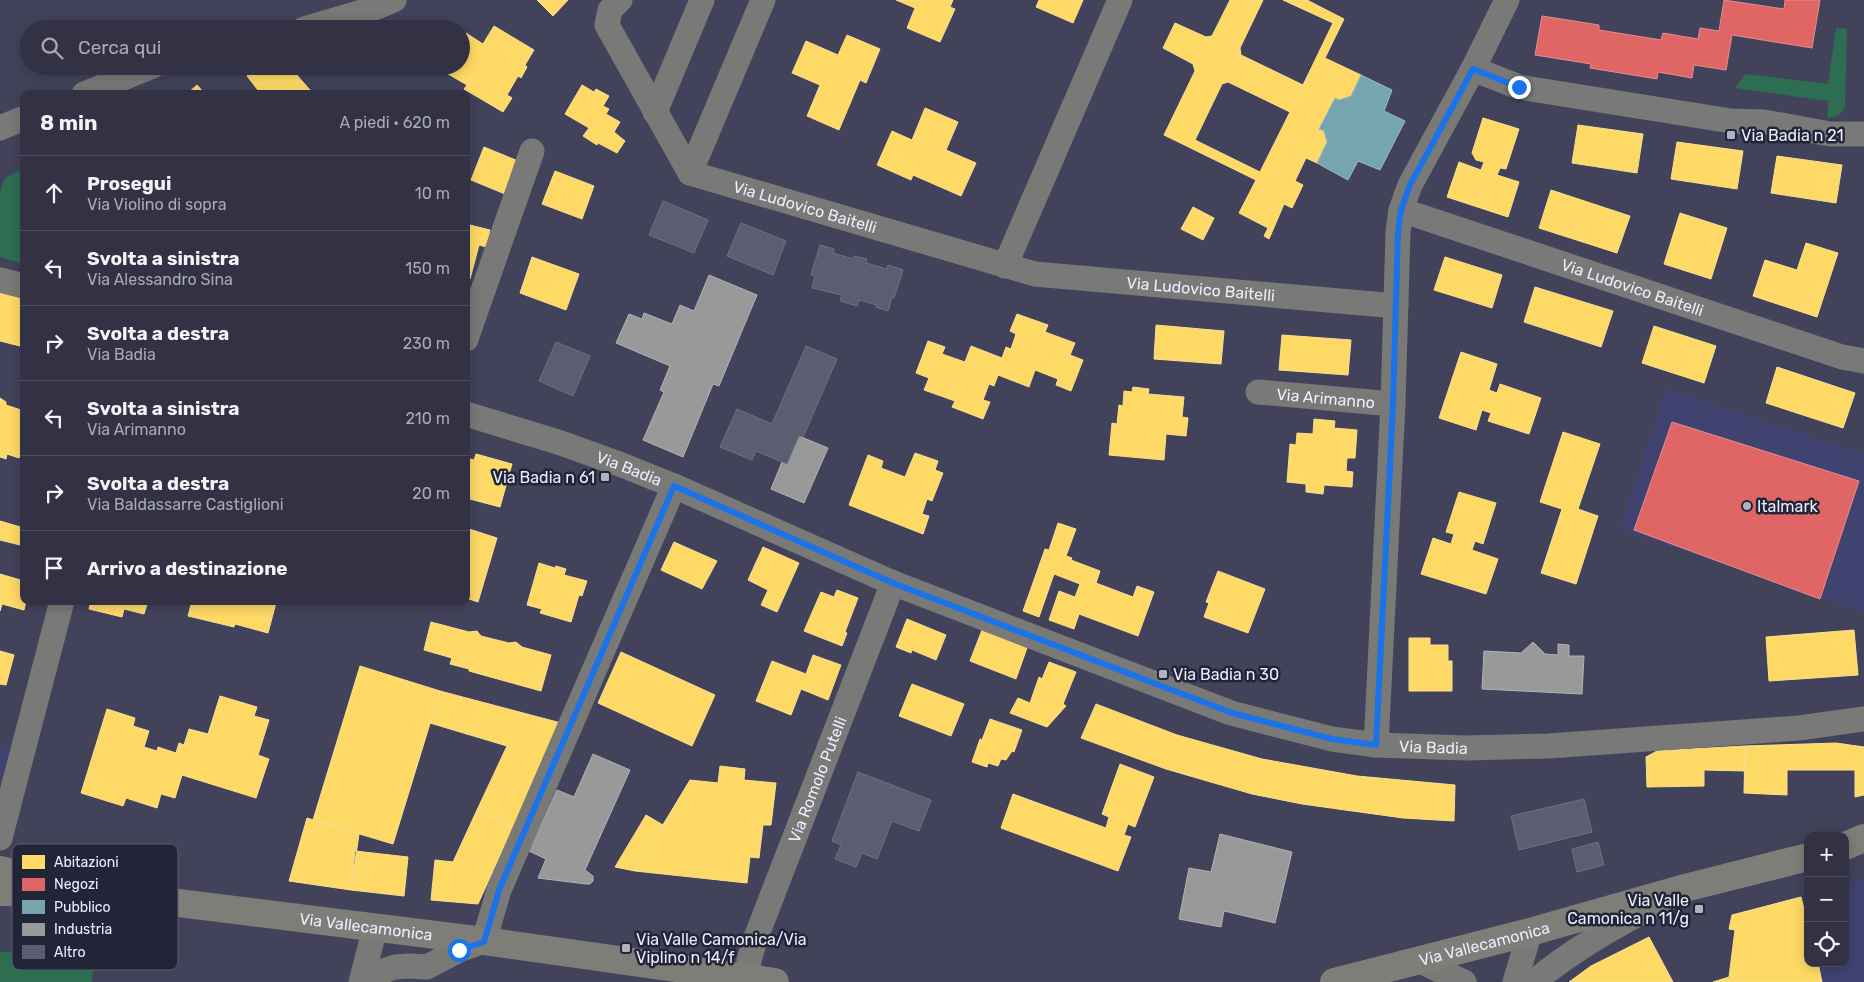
<!DOCTYPE html>
<html lang="it">
<head>
<meta charset="utf-8">
<style>
	body { margin:0; font-family:Rubik,sans-serif; background:#3d3e4f; color:#f1f3f6 }
	.controls { position:absolute; right:15px; bottom:15px; display:grid; overflow:hidden; border-radius:10px; box-shadow:0 2px 12px #0003 }
	.controls button { width:45px; height:45px; display:grid; place-items:center; padding:0; border:0; border-bottom:1px solid #4d4d5d; background:#323244; color:#f1f3f6; font:25px sans-serif }
	.stop { position:absolute; width:15px; height:15px; margin:-11px; border:4px solid #1a73e8; border-radius:50%; background:#fff }
	.stop.end { background:#1a73e8; border-color:#fff; box-shadow:0 1px 5px #0008 }
	.list { margin:0; padding:0; list-style:none }
	h2 { display:flex; justify-content:space-between; align-items:center; height:65px; margin:0; padding:0 20px; font-size:21px }
	h2 small { font-size:16px; font-weight:400; color:#a8aab2 }
	.list li { display:grid; grid-template-columns:32px 1fr auto; gap:15px; align-items:center; box-sizing:border-box; height:75px; padding:0 20px; border-top:1px solid #4d4d5d }
	.list b { display:block; font-size:19px; white-space:nowrap }
	.list p { margin:0; font-size:16px; white-space:nowrap; color:#a8aab2 }
	.list em { font-size:16px; font-style:normal; color:#a8aab2 }
	.icon { flex:none; width:28px; height:28px; fill:none; stroke:currentColor; stroke-width:2; stroke-linecap:round; stroke-linejoin:round }
	.map { position:relative; flex:none; width:1864px; height:982px; overflow:hidden }
	.search { position:absolute; background:#323244; box-shadow:0 2px 12px #0003; left:20px; top:20px; width:450px; height:55px; display:flex; align-items:center; gap:12px; box-sizing:border-box; padding:0 18px; border-radius:28px; color:#a8aab2; font-size:19px }
	.panel { position:absolute; background:#323244; box-shadow:0 2px 12px #0003; left:20px; top:90px; width:450px; height:515px; border-radius:10px }
	.map>svg:first-child { display:block }
	.built { fill:#404270 }
	.green { fill:#2d6e53 }
	.homes { fill:#ffd966; stroke:#f9df93; fill-rule:evenodd }
	.shops { fill:#e06666; stroke:#e38e93 }
	.public { fill:#76a5af; stroke:#99bbc6 }
	.industry { fill:#999; stroke:#b2b2b7 }
	.building { fill:#5a5e70; stroke:#6c7285 }
	.lines { fill:none; stroke-linecap:round; stroke-linejoin:round }
	.minor { stroke:#797977; stroke-width:25 }
	.major { stroke:#7e7d77; stroke-width:28 }
	.route { stroke:#1a73e8; stroke-width:6 }
	.poi-dot { fill:#b0b2c4; stroke:#222437; stroke-width:2 }
	.labels { text-anchor:middle; dominant-baseline:central; stroke-width:5; stroke-linejoin:round; paint-order:stroke }
	.poi-label { font-size:16px; fill:#ebedfd; stroke:#222437; text-anchor:start }
	.street-label { font-size:16px; fill:#ebedfd; stroke:#222437 }
	.key { fill:#222437; stroke:#5e6072; stroke-width:1 }
	.key-label { font-size:14px; fill:#ebedfd }
</style>
</head>
<body>
<div class="map">
<svg width="1864" height="982" viewBox="0 0 1864 982">
	<rect width="100%" height="100%" fill="#42435a"/>
	<path class="built" d="M 1666,388 L 1864,454 L 1864,612 L 1620,530 Z
		M 0,748 L 16,753 L 0,806 Z
		M 1864,880 L 1864,982 L 1822,982 L 1818,963 L 1845,963 L 1845,885 Z"/>
	<path class="green" d="M 1836,28 L 1847,29 L 1845,105 C 1843,114 1836,118 1827,118 L 1829,101 L 1735,88 L 1745,74 L 1828,84 Z
		M 24,168 L 24,264 L 0,257 L 0,192 L 5,178 Z
		M 98,927 L 92,982 L 0,982 L 0,952 L 18,953 Z"/>
	<path class="homes" d="M 537,0 L 568,0 L 553,16 Z
		M 896,0 L 953,0 L 950,7 L 955,9 L 940,42 L 907,28 L 915,8 Z
		M 1039,0 L 1083,0 L 1073,23 L 1036,7 Z
		M 1230,0 L 1263,0 L 1240,48 L 1241,55 L 1303,85 L 1333,23 L 1283,0 L 1307,0 L 1344,19 L 1325,58 L 1361,75 L 1351,96 L 1339,100 L 1335,98 L 1319,129 L 1324,131 L 1327,142 L 1317,163 L 1306,158 L 1295,181 L 1303,185 L 1292,208 L 1284,204 L 1269,239 L 1264,236 L 1268,228 L 1239,213 L 1256,180 L 1164,135 L 1195,71 L 1193,64 L 1163,48 L 1175,23 L 1206,37 L 1212,36 ZM 1228,82 L 1290,112 L 1260,172 L 1195,140 L 1222,84 Z
		M 494,26 L 534,50 L 525,65 L 527,67 L 521,78 L 518,76 L 507,95 L 512,98 L 503,112 L 464,89 L 467,85 L 443,71 L 445,66 L 461,66 L 461,40 L 466,33 L 483,44 Z
		M 847,35 L 880,49 L 866,83 L 860,80 L 839,130 L 807,116 L 820,85 L 792,73 L 806,41 L 838,55 Z
		M 259,66 L 265,70 L 269,66 L 282,68 L 289,66 L 310,90 L 306,94 L 261,94 L 247,76 Z
		M 197,85 L 205,94 L 187,94 Z
		M 582,85 L 594,92 L 596,89 L 609,96 L 603,106 L 609,109 L 606,114 L 620,122 L 614,132 L 625,141 L 617,153 L 598,143 L 597,145 L 583,136 L 589,128 L 565,114 Z
		M 925,108 L 958,122 L 946,150 L 976,163 L 961,196 L 913,175 L 911,180 L 877,165 L 892,131 L 912,140 Z
		M 1483,118 L 1519,129 L 1506,169 L 1500,168 L 1497,175 L 1519,182 L 1508,217 L 1447,197 L 1459,162 L 1481,170 L 1484,162 L 1476,160 L 1472,153 Z
		M 1578,125 L 1643,134 L 1637,173 L 1572,163 Z
		M 1677,142 L 1743,151 L 1737,189 L 1671,179 Z
		M 484,147 L 523,163 L 505,194 L 471,180 Z
		M 1777,156 L 1842,165 L 1836,203 L 1771,193 Z
		M 555,171 L 594,186 L 582,219 L 542,204 Z
		M 1551,190 L 1630,216 L 1617,253 L 1539,228 Z
		M 1193,207 L 1214,218 L 1203,240 L 1181,229 Z
		M 1680,213 L 1727,228 L 1711,279 L 1664,264 Z
		M 466,224 L 490,230 L 486,247 L 479,245 L 470,279 L 466,278 Z
		M 1806,243 L 1838,253 L 1817,317 L 1753,296 L 1765,260 L 1797,270 Z
		M 532,257 L 579,274 L 566,310 L 520,293 Z
		M 1445,257 L 1502,275 L 1492,308 L 1434,290 Z
		M 1535,287 L 1613,311 L 1601,347 L 1524,322 Z
		M 0,290 L 24,296 L 24,347 L 0,341 Z
		M 1017,314 L 1048,325 L 1045,332 L 1075,343 L 1070,355 L 1083,360 L 1071,391 L 1056,385 L 1058,379 L 1035,370 L 1029,387 L 998,375 L 994,386 L 989,384 L 983,400 L 990,402 L 983,419 L 952,407 L 955,401 L 924,390 L 929,378 L 916,373 L 928,341 L 945,347 L 942,354 L 965,362 L 971,346 L 1002,358 L 1006,347 L 1011,349 L 1016,334 L 1010,331 Z
		M 1156,325 L 1224,331 L 1221,364 L 1154,359 Z
		M 1654,326 L 1716,346 L 1704,383 L 1642,363 Z
		M 1282,335 L 1351,340 L 1348,375 L 1279,370 Z
		M 1461,352 L 1497,364 L 1489,390 L 1497,393 L 1500,384 L 1541,398 L 1529,434 L 1488,421 L 1491,413 L 1482,410 L 1476,430 L 1439,418 Z
		M 1777,367 L 1855,393 L 1843,428 L 1766,403 Z
		M 1133,387 L 1149,389 L 1148,394 L 1184,397 L 1182,417 L 1188,418 L 1186,436 L 1166,434 L 1164,460 L 1109,455 L 1112,423 L 1117,424 L 1119,405 L 1123,406 L 1124,391 L 1132,392 Z
		M 0,398 L 6,402 L 6,405 L 24,411 L 24,449 L 22,449 L 19,458 L 7,454 L 6,459 L 0,457 Z
		M 1314,419 L 1335,421 L 1334,428 L 1357,430 L 1355,458 L 1347,458 L 1346,471 L 1353,472 L 1352,487 L 1324,485 L 1323,494 L 1306,492 L 1306,484 L 1287,482 L 1290,444 L 1296,445 L 1297,433 L 1313,434 Z
		M 1563,432 L 1600,444 L 1578,509 L 1598,516 L 1576,584 L 1541,573 L 1562,509 L 1540,502 Z
		M 915,453 L 938,461 L 935,470 L 943,473 L 932,501 L 927,499 L 922,514 L 929,516 L 923,534 L 849,505 L 868,455 L 883,461 L 881,468 L 905,477 Z
		M 476,454 L 512,464 L 500,507 L 466,498 L 466,458 L 474,460 Z
		M 1459,492 L 1496,503 L 1483,544 L 1475,541 L 1472,550 L 1498,559 L 1486,594 L 1421,574 L 1433,538 L 1451,544 L 1454,534 L 1446,532 Z
		M 0,521 L 24,528 L 24,546 L 0,540 Z
		M 1058,523 L 1076,529 L 1066,556 L 1072,558 L 1071,560 L 1100,571 L 1096,583 L 1133,597 L 1137,586 L 1154,592 L 1138,636 L 1079,614 L 1074,629 L 1049,620 L 1059,591 L 1075,597 L 1080,584 L 1054,574 L 1039,617 L 1023,611 L 1045,549 L 1049,550 Z
		M 466,528 L 497,538 L 478,602 L 466,598 Z
		M 674,542 L 717,561 L 702,589 L 661,570 Z
		M 763,547 L 799,563 L 777,612 L 761,605 L 768,590 L 748,580 Z
		M 539,563 L 555,568 L 556,566 L 566,569 L 564,575 L 587,581 L 582,596 L 579,595 L 571,622 L 540,613 L 542,609 L 527,605 Z
		M 1218,571 L 1265,589 L 1248,633 L 1204,617 L 1209,603 L 1206,602 Z
		M 0,574 L 24,581 L 24,601 L 26,601 L 24,610 L 2,604 L 0,611 Z
		M 837,590 L 858,598 L 845,632 L 847,633 L 842,646 L 804,631 L 821,592 L 834,597 Z
		M 91,601 L 148,601 L 144,614 L 124,609 L 122,617 L 89,609 Z
		M 192,601 L 268,601 L 276,603 L 268,633 L 235,624 L 234,627 L 188,616 Z
		M 907,619 L 946,635 L 936,660 L 912,650 L 911,653 L 896,647 Z
		M 431,622 L 469,632 L 477,631 L 481,636 L 509,643 L 516,642 L 522,647 L 551,655 L 541,691 L 469,671 L 469,669 L 450,664 L 452,658 L 424,650 Z
		M 982,630 L 1027,648 L 1016,679 L 970,661 Z
		M 1854,630 L 1858,675 L 1769,681 L 1766,637 Z
		M 1409,638 L 1430,638 L 1430,645 L 1448,645 L 1448,661 L 1452,661 L 1452,691 L 1409,691 Z
		M 0,651 L 14,655 L 6,685 L 0,684 Z
		M 621,652 L 715,695 L 692,746 L 598,703 Z
		M 813,655 L 841,665 L 828,700 L 801,689 L 791,715 L 756,701 L 772,661 L 806,674 Z
		M 1049,662 L 1076,672 L 1063,704 L 1066,706 L 1047,727 L 1010,713 L 1018,698 L 1030,703 L 1039,677 L 1042,679 Z
		M 360,666 L 440,691 L 393,844 L 313,820 Z
		M 912,684 L 964,704 L 951,736 L 899,716 Z
		M 440,691 L 561,723 L 513,827 L 477,810 L 507,746 L 430,723 Z
		M 220,696 L 257,707 L 254,716 L 269,720 L 258,755 L 269,759 L 256,798 L 182,775 L 175,798 L 161,794 L 157,808 L 126,798 L 123,806 L 81,793 L 107,709 L 135,718 L 133,726 L 149,731 L 144,747 L 157,751 L 158,747 L 176,753 L 179,743 L 184,745 L 189,729 L 208,734 Z
		M 1096,704 L 1177,735 L 1262,759 L 1357,776 L 1455,785 L 1454,821 L 1403,818 L 1302,804 L 1252,794 L 1166,769 L 1081,738 Z
		M 990,719 L 1022,730 L 1014,752 L 1012,751 L 1006,760 L 1001,759 L 998,766 L 988,763 L 987,767 L 972,762 L 980,739 L 982,740 Z
		M 1836,743 L 1864,747 L 1864,795 L 1855,797 L 1855,770 L 1787,770 L 1787,795 L 1744,793 L 1745,746 Z
		M 1745,746 L 1745,771 L 1704,770 L 1704,786 L 1647,787 L 1646,757 L 1657,751 Z
		M 1120,764 L 1154,777 L 1135,827 L 1128,824 L 1124,835 L 1131,837 L 1118,871 L 1001,828 L 1013,794 L 1106,828 L 1109,817 L 1102,814 Z
		M 720,766 L 745,769 L 744,780 L 776,783 L 771,825 L 763,825 L 759,858 L 750,857 L 747,883 L 635,871 L 690,780 L 718,783 Z
		M 477,810 L 513,827 L 478,904 L 431,900 L 435,860 L 453,862 Z
		M 646,815 L 663,825 L 635,871 L 615,867 Z
		M 307,818 L 359,834 L 351,890 L 289,881 Z
		M 355,851 L 408,857 L 404,896 L 351,890 Z
		M 1801,897 L 1808,925 L 1808,963 L 1818,963 L 1822,982 L 1713,982 L 1729,977 L 1735,930 L 1729,929 L 1732,915 Z
		M 1649,937 L 1673,982 L 1569,982 L 1591,966 Z"/>
	<path class="shops" d="M 1724,0 L 1784,9 L 1785,0 L 1820,0 L 1812,48 L 1732,35 L 1726,70 L 1694,65 L 1692,78 L 1658,72 L 1657,79 L 1590,68 L 1591,64 L 1535,55 L 1542,16 L 1599,25 L 1599,30 L 1661,40 L 1663,33 L 1698,39 L 1700,28 L 1719,31 Z
		M 1672,422 L 1859,481 L 1820,599 L 1634,530 Z"/>
	<path class="public" d="M 1361,75 L 1392,90 L 1384,111 L 1405,121 L 1380,170 L 1358,161 L 1348,180 L 1317,163 L 1327,142 L 1324,131 L 1319,129 L 1335,98 L 1339,100 L 1351,96 Z"/>
	<path class="industry" d="M 709,275 L 757,295 L 719,386 L 713,384 L 683,457 L 643,440 L 664,392 L 660,390 L 670,366 L 616,343 L 629,314 L 642,319 L 644,313 L 672,324 L 680,305 L 694,311 Z
		M 799,436 L 828,448 L 804,503 L 771,489 L 782,462 L 787,464 Z
		M 1533,642 L 1545,654 L 1558,655 L 1558,644 L 1569,645 L 1569,656 L 1584,656 L 1582,694 L 1482,689 L 1484,651 L 1521,653 Z
		M 593,754 L 630,770 L 585,870 L 593,876 L 593,881 L 590,884 L 586,884 L 538,878 L 546,859 L 529,851 L 557,790 L 574,797 Z
		M 1220,834 L 1292,852 L 1275,923 L 1224,911 L 1221,927 L 1179,919 L 1189,868 L 1211,872 Z"/>
	<path class="building" d="M 663,201 L 708,220 L 694,253 L 649,235 Z
		M 741,223 L 786,241 L 773,275 L 727,256 Z
		M 820,245 L 834,249 L 833,253 L 853,259 L 854,256 L 867,259 L 866,263 L 887,269 L 888,265 L 903,270 L 894,298 L 892,297 L 888,311 L 876,307 L 877,305 L 859,300 L 857,306 L 840,301 L 842,295 L 812,288 L 815,276 L 811,275 Z
		M 556,342 L 590,356 L 573,396 L 539,381 Z
		M 806,346 L 837,359 L 803,437 L 799,436 L 787,464 L 756,451 L 752,460 L 720,447 L 737,409 L 772,424 Z
		M 858,772 L 931,800 L 919,831 L 892,821 L 877,859 L 862,853 L 856,867 L 835,859 L 841,845 L 832,841 Z
		M 1584,799 L 1592,832 L 1519,850 L 1511,816 Z
		M 1598,842 L 1604,865 L 1577,872 L 1572,849 Z"/>
	<g class="lines">
		<g class="minor">
			<path id="s1" d="M 620,0 L 610,10 L 607,25 L 690,173 L 1035,274 L 1396,306"/>
			<path d="M 304,29 L 372,9 L 394,0"/>
			<path d="M 1473,69 L 1519,87 L 1731,121 L 1764,122 L 1830,134 L 1864,134"/>
			<path d="M 84,94 L 153,66"/>
			<path d="M 655,112 L 702,0"/>
			<path d="M 0,128 L 24,118"/>
			<path d="M 690,173 L 763,0"/>
			<path id="s2" d="M 1401,210 L 1842,357 L 1864,361"/>
			<path d="M 1005,266 L 1120,0"/>
			<path d="M 0,280 L 24,286"/>
			<path d="M 466,339 L 532,151"/>
			<path id="s3" d="M 1258,392 L 1393,404"/>
			<path id="s4" d="M 466,414 L 561,443 L 622,465 L 674,486 L 893,583 L 1231,713 L 1332,739 L 1376,745 L 1466,748 L 1549,746 L 1799,728 L 1864,719"/>
			<path d="M 1376,745 L 1393,404 L 1398,232 L 1401,210 L 1410,185 L 1473,69 L 1507,0"/>
			<path d="M 0,838 L 62,601"/>
			<path d="M 1418,960 L 1464,982"/>
			<path id="s5" d="M 748,978 L 749,960 L 755,940 L 893,583"/>
			<path d="M 361,982 L 375,928"/>
			<path d="M 374,982 L 379,975 L 386,970 L 395,967 L 409,966 L 427,967 L 459,950 L 484,941 L 499,890 L 674,486"/>
			<path d="M 1515,982 L 1530,932"/>
			<path d="M 1534,982 C 1573,949 1616,926 1660,902"/>
		</g>
		<g class="major">
			<path d="M 1845,846 L 1864,838"/>
			<path d="M 0,870 L 50,881"/>
			<path id="s6" d="M 0,892 L 105,894 L 122,896 L 484,941 L 775,982"/>
			<path id="s7" d="M 1334,982 L 1530,932 L 1685,888 L 1808,857"/>
		</g>
	</g>
	<g class="lines">
		<path class="route" d="M 459,950 L 484,942 L 499,890 L 674,486 L 893,583 L 1232,713 L 1332,739 L 1376,745 L 1393,404 L 1398,232 L 1401,210 L 1410,185 L 1473,69 L 1519,87"/>
	</g>
	<g class="poi-dot">
		<rect x="1726" y="130" width="10" height="10" rx="2.5"/>
		<rect x="600" y="472" width="10" height="10" rx="2.5"/>
		<circle cx="1747" cy="506" r="5"/>
		<rect x="1158" y="669" width="10" height="10" rx="2.5"/>
		<rect x="1694" y="904" width="10" height="10" rx="2.5"/>
		<rect x="621" y="943" width="10" height="10" rx="2.5"/>
	</g>
	<g class="labels">
		<g class="poi-label">
			<text x="1741" y="135">Via Badia n 21</text>
			<text x="595" y="477" text-anchor="end">Via Badia n 61</text>
			<text x="1757" y="506">Italmark</text>
			<text x="1173" y="674">Via Badia n 30</text>
			<text x="1689" y="900" text-anchor="end">Via Valle<tspan x="1689" dy="18">Camonica n 11/g</tspan></text>
			<text x="636" y="939">Via Valle Camonica/Via<tspan x="636" dy="18">Viplino n 14/f</tspan></text>
		</g>
		<g class="street-label">
			<text stroke="none"><textPath href="#s1" startOffset="319">Via Ludovico Baitelli</textPath></text>
			<text stroke="none"><textPath href="#s2" startOffset="244">Via Ludovico Baitelli</textPath></text>
			<text stroke="none"><textPath href="#s1" startOffset="725">Via Ludovico Baitelli</textPath></text>
			<text stroke="none"><textPath href="#s3" startOffset="68">Via Arimanno</textPath></text>
			<text stroke="none"><textPath href="#s4" startOffset="172">Via Badia</textPath></text>
			<text stroke="none"><textPath href="#s4" startOffset="1028">Via Badia</textPath></text>
			<text stroke="none"><textPath href="#s5" startOffset="211">Via Romolo Putelli</textPath></text>
			<text stroke="none"><textPath href="#s6" startOffset="368">Via Vallecamonica</textPath></text>
			<text stroke="none"><textPath href="#s7" startOffset="155">Via Vallecamonica</textPath></text>
		</g>
	</g>
	<rect x="12" y="844" width="166" height="126" rx="8" class="key"/>
	<rect x="22" y="855" width="23" height="14" fill="#ffd966"/>
	<rect x="22" y="878" width="23" height="13" fill="#e06666"/>
	<rect x="22" y="900" width="23" height="14" fill="#76a5af"/>
	<rect x="22" y="923" width="23" height="13" fill="#999"/>
	<rect x="22" y="945" width="23" height="14" fill="#5a5e70"/>
	<g class="key-label">
		<text x="54" y="867">Abitazioni</text>
		<text x="54" y="889">Negozi</text>
		<text x="54" y="912">Pubblico</text>
		<text x="54" y="934">Industria</text>
		<text x="54" y="957">Altro</text>
	</g>
</svg>
<div class="controls">
<button>+</button>
<button>−</button>
<button><svg class="icon" aria-label="locate" viewBox="0 0 24 24"><circle cx="12" cy="12" r="6"/><path d="M12 2v4M12 18v4M2 12h4M18 12h4"/></svg></button>
</div>
<div class="stop" style="left:459px;top:950px"></div>
<div class="stop end" style="left:1519px;top:87px"></div>
<div class="search"><svg class="icon" aria-label="search" viewBox="0 0 24 24"><circle cx="10" cy="10" r="6"/><path d="M15 15l6 6"/></svg>Cerca qui</div>
<section class="panel">
<h2>8 min<small>A piedi · 620 m</small></h2>
<ul class="list">
<li><svg class="icon" aria-label="ahead" viewBox="0 0 24 24"><path d="M12 20V5M6 11l6-6 6 6"/></svg><div><b>Prosegui</b><p>Via Violino di sopra</p></div><em>10 m</em></li>
<li><svg class="icon" aria-label="left" viewBox="0 0 24 24"><path d="M17 20v-9H6M10 6l-5 5 5 5"/></svg><div><b>Svolta a sinistra</b><p>Via Alessandro Sina</p></div><em>150 m</em></li>
<li><svg class="icon" aria-label="right" viewBox="0 0 24 24"><path d="M7 20v-9h11M14 6l5 5-5 5"/></svg><div><b>Svolta a destra</b><p>Via Badia</p></div><em>230 m</em></li>
<li><svg class="icon" aria-label="left" viewBox="0 0 24 24"><path d="M17 20v-9H6M10 6l-5 5 5 5"/></svg><div><b>Svolta a sinistra</b><p>Via Arimanno</p></div><em>210 m</em></li>
<li><svg class="icon" aria-label="right" viewBox="0 0 24 24"><path d="M7 20v-9h11M14 6l5 5-5 5"/></svg><div><b>Svolta a destra</b><p>Via Baldassarre Castiglioni</p></div><em>20 m</em></li>
<li><svg class="icon" aria-label="arrive" viewBox="0 0 24 24"><path d="M6 21V4h12l-3 4 3 4H6"/></svg><div><b>Arrivo a destinazione</b></div></li>
</ul>
</section>
</div>
</body>
</html>
